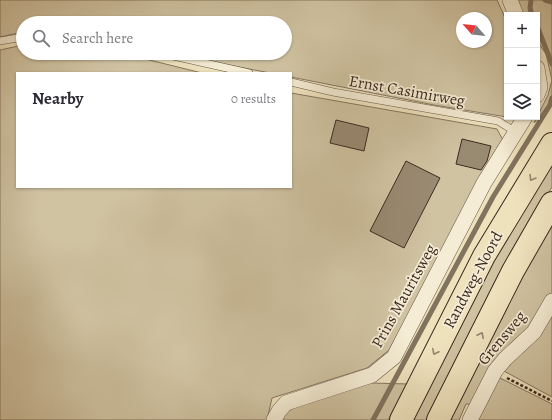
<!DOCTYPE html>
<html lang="en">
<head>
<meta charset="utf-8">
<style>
	body { margin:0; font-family:Alegreya,serif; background:#f2f2f3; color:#2b2b33 }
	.controls { position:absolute; right:12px; top:12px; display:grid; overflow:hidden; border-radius:0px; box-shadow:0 1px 3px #0004 }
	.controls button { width:36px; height:36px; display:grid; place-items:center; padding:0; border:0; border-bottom:1px solid #e1e1e2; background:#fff; color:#2b2b33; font:20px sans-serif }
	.compass { position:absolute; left:456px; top:12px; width:36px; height:36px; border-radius:50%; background:#fff; box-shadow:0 1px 3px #0004; rotate:297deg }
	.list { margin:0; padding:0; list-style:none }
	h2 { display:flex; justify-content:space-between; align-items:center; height:52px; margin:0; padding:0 16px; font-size:17px }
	h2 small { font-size:13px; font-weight:400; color:#7c7c81 }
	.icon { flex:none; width:22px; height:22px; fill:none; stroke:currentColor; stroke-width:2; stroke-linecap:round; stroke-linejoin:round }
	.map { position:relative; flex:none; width:552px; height:420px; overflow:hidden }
	.search { position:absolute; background:#fff; box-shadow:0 1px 3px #0004; left:16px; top:16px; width:276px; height:44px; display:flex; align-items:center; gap:10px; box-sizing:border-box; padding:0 14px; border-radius:22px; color:#7c7c81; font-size:15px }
	.panel { position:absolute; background:#fff; box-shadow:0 1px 3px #0004; left:16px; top:72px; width:276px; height:116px; border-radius:0px }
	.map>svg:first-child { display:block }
	.green { fill:#d0c3a2; stroke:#867661; fill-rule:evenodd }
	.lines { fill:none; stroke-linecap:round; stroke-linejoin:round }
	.stream { stroke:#82735e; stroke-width:5 }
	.building { fill:#998a72; stroke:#3c2a20 }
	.lane-casing { stroke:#685847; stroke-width:8 }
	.street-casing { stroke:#685847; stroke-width:16 }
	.primary-casing { stroke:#3c2a20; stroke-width:24 }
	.path { stroke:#3c2a20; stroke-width:2.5; stroke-dasharray:3 2; stroke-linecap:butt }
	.lane { stroke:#f4ecd4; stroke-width:7 }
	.street { stroke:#f4ecd4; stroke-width:15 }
	.primary { stroke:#eee2bd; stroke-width:22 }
	.oneway { stroke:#95866e }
	.labels { text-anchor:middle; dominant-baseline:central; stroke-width:3.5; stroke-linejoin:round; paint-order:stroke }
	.street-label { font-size:16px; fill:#3c2a20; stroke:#f4ecd4 }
</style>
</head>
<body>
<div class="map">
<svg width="552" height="420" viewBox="0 0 552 420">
	<rect width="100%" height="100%" fill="#eee2bd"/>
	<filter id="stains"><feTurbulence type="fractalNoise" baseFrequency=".005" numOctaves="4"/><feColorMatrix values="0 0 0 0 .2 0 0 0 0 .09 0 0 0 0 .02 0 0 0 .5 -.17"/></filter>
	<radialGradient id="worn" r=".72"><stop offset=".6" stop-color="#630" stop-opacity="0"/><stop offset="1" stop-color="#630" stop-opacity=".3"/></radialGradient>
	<path class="green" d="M 0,0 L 497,0 L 507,22 L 507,117 L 434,105 L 291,77 L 291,73 L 270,73 L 182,56 L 174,53 L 285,53 L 285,23 L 23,23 L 23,32 L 0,37 ZM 462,18 L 486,18 L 486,42 L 462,42 Z
		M 512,0 L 552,0 L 552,100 L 534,123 L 548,95 L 552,80 L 546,54 L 537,41 L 537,15 L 521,15 Z
		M 23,45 L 23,53 L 121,53 L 202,73 L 17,73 L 17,187 L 291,187 L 291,93 L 497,129 L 503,140 L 389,350 L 367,368 L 272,398 L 267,420 L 0,420 L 0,50 Z
		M 552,162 L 552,187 L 504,267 L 427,420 L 412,420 L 492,260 Z
		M 552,223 L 552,293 L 538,318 L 472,404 L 466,404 L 459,420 L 449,420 L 538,246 Z
		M 552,314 L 552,397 L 502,370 Z
		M 498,377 L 552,404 L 552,420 L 476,420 Z
		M 371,383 L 408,384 L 388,420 L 281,420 L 288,411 L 297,406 Z"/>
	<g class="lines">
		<path class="stream" d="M 531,0 L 530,8 L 532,15
			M 545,0 L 552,2
			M 537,26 L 552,64
			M 373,420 L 493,197 L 550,105 L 552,98"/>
	</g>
	<path class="building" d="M 336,120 L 369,128 L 364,151 L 330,143 Z
		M 462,139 L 491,146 L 487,161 L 481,170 L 456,164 Z
		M 406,161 L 440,178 L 404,248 L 370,231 Z"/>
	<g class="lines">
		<g class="lane-casing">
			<path id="lane" d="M 0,41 L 23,37
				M 160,53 L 249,73
				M 291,82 L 333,92 L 498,121 L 516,132"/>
		</g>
		<g class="street-casing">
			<path id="street" d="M 510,0 L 516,15
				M 537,68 L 540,87 L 537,95
				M 274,420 L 279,411 L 286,403 L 372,375 L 394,357 L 484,183 L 525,117
				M 470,420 L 495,371 L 505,359 L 534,332 L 552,301"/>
		</g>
		<g class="primary-casing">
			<path id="primary" d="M 401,420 L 484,256 L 552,144
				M 438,420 L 513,271 L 552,203"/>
		</g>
		<path class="path" d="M 507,378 L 552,401"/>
		<use href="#lane" class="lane"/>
		<use href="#street" class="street"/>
		<use href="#primary" class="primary"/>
	</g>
	<defs><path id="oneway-chevron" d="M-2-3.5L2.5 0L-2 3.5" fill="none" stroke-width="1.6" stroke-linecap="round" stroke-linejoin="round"/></defs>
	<g class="oneway">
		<use href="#oneway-chevron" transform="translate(532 178) rotate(121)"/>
		<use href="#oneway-chevron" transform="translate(481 335) rotate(-63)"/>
		<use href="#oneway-chevron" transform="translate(435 352) rotate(117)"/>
	</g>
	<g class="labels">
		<g class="street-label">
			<text transform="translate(407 91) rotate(10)">Ernst Casimirweg</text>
			<text transform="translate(473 280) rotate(-62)">Randweg-Noord</text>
			<text transform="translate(404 296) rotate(-61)">Prins Mauritsweg</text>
			<text transform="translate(502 338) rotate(-50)">Grensweg</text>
		</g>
	</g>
	<rect width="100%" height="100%" filter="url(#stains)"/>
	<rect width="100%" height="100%" fill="url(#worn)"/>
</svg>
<div class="controls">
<button>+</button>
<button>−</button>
<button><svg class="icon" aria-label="layers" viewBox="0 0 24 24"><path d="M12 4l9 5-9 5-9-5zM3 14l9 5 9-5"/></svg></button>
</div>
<svg class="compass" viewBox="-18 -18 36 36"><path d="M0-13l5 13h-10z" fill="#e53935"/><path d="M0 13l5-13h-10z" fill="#7c7c81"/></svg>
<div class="search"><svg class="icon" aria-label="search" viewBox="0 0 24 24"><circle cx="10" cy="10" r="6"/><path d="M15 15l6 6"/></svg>Search here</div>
<section class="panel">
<h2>Nearby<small>0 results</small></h2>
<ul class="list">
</ul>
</section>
</div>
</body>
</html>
